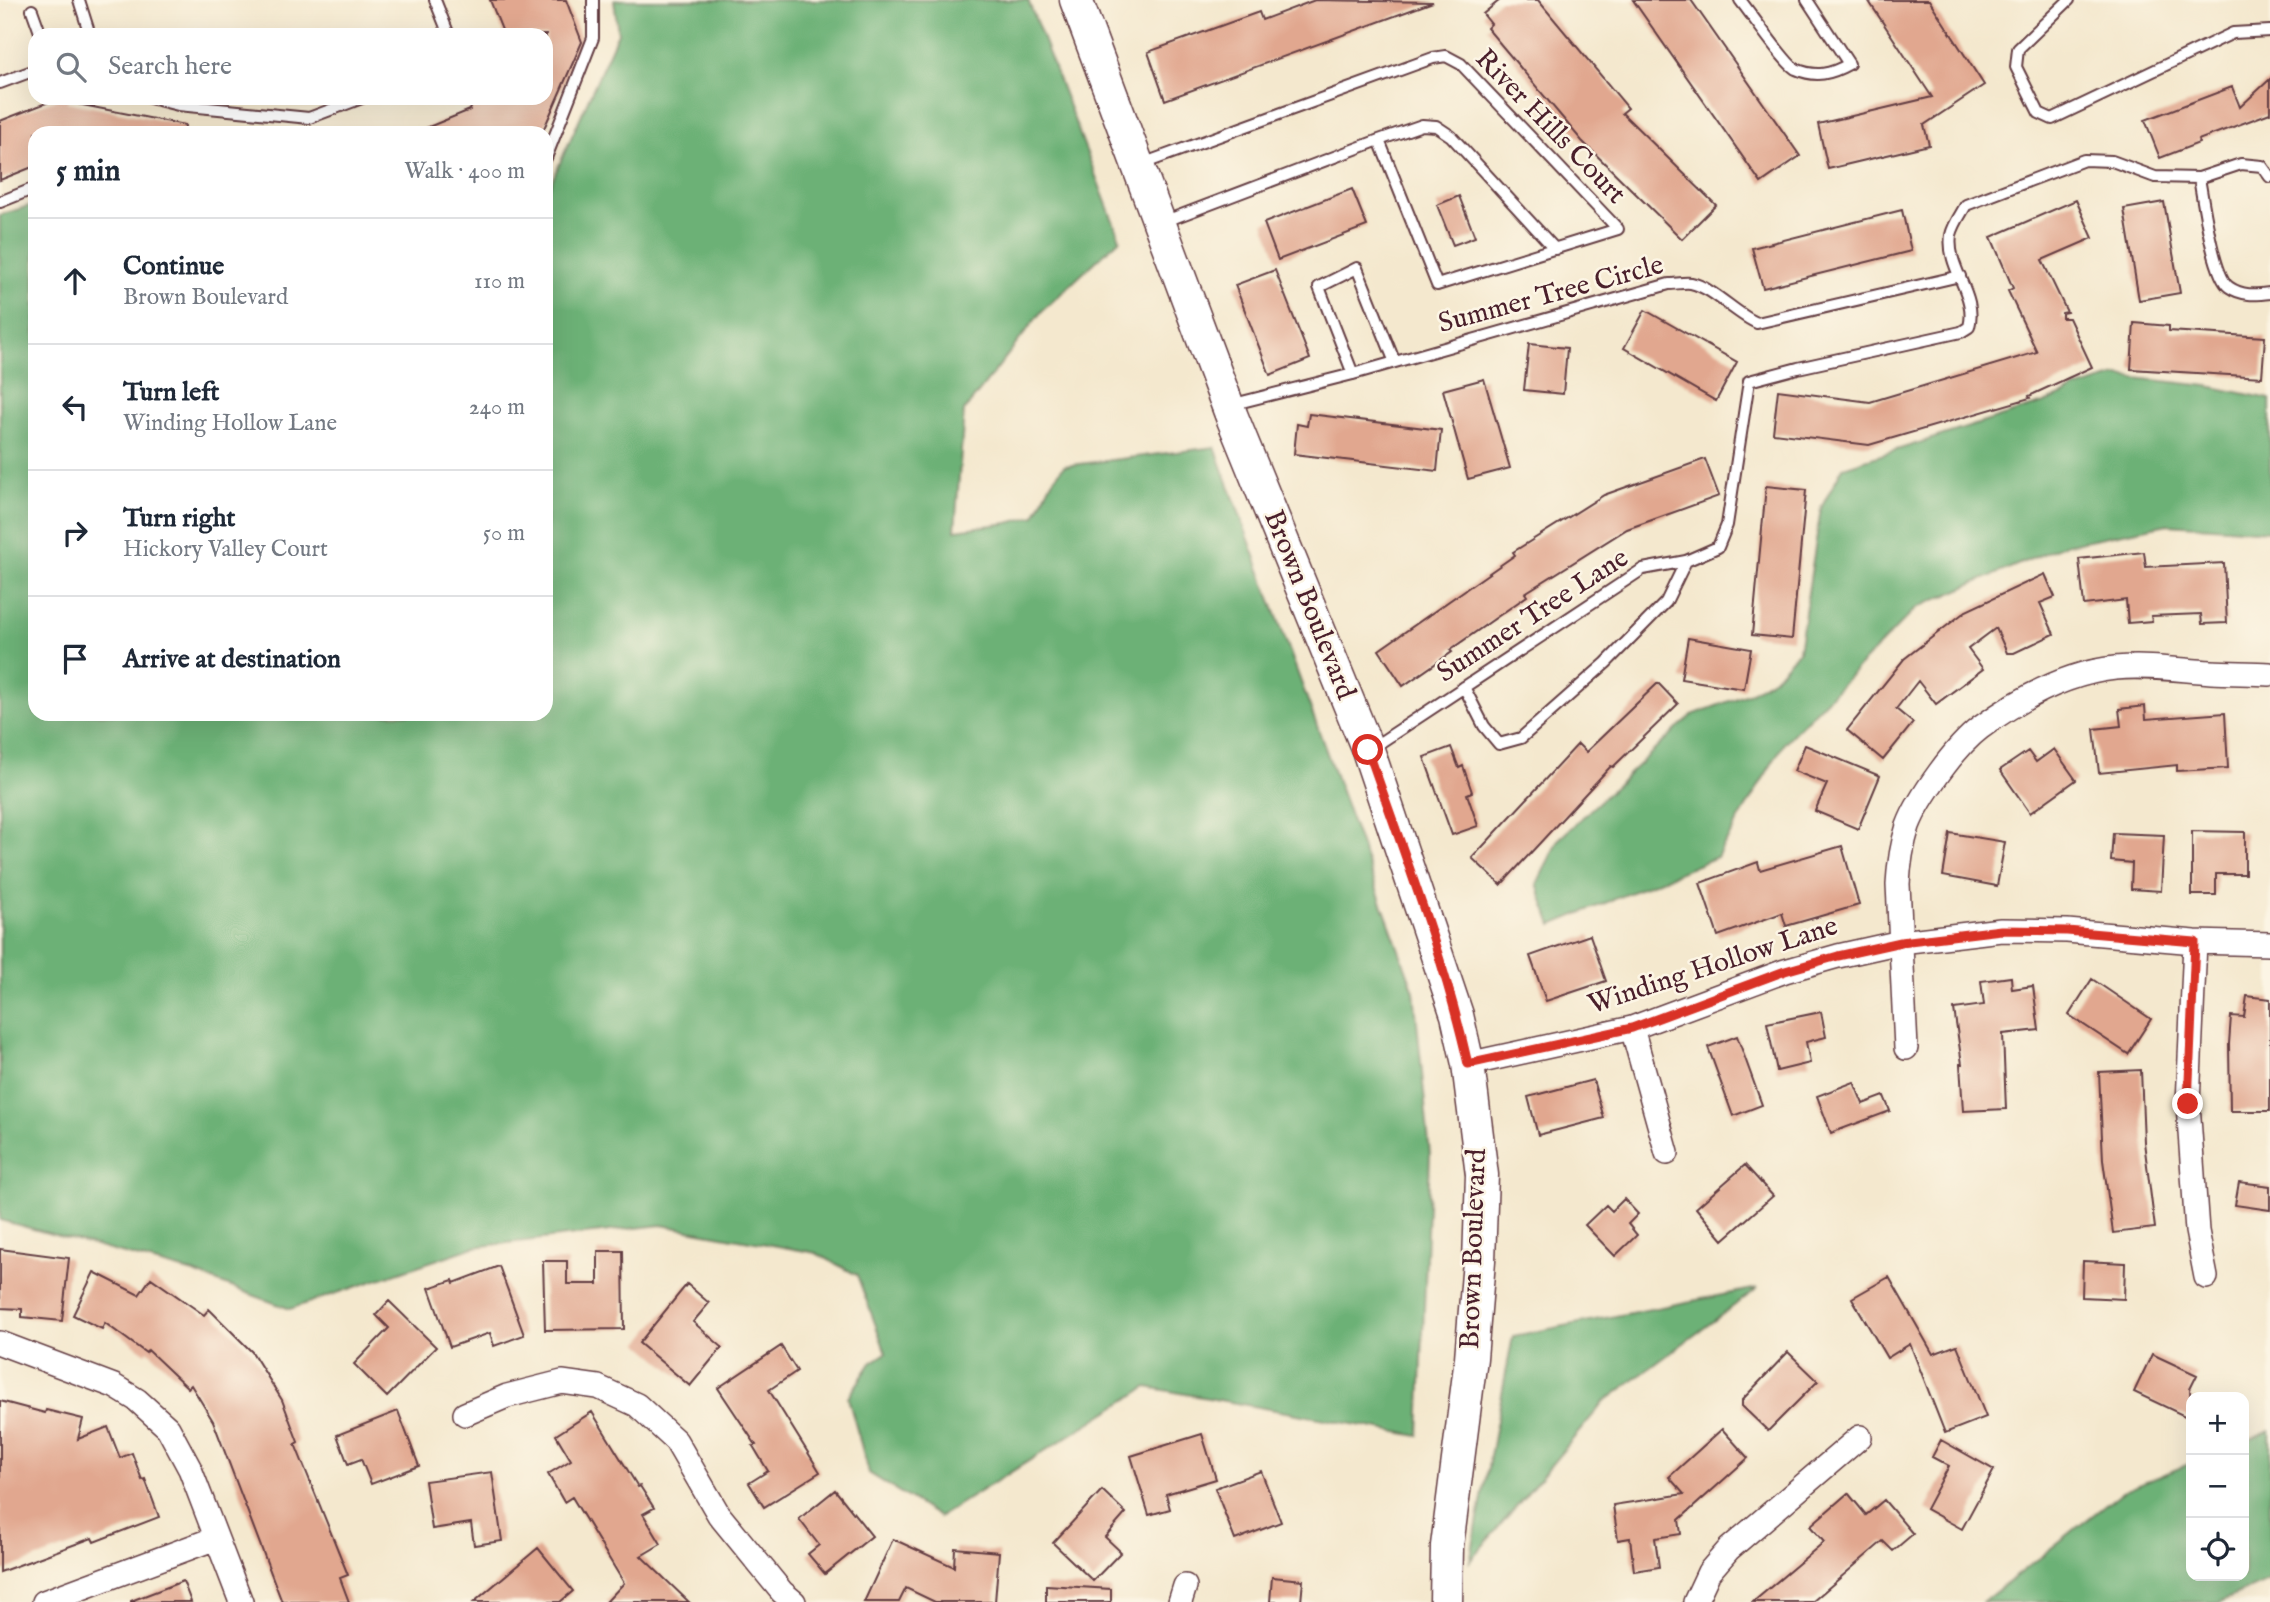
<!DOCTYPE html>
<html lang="en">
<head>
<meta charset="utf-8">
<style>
	body { margin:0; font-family:"IM FELL English",serif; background:#f2f2f3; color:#1f2937 }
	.controls { position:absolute; right:21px; bottom:21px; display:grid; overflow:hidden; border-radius:14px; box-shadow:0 7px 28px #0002 }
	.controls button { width:63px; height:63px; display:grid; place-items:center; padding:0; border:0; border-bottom:2px solid #e0e1e3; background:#fff; color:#1f2937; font:35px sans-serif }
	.stop { position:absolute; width:21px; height:21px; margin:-16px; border:5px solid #d93025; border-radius:50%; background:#fff }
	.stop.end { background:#d93025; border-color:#fff; box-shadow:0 2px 7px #0008 }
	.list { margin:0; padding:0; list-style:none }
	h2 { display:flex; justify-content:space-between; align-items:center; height:91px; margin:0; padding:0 28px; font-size:30px }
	h2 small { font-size:23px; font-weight:400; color:#747a83 }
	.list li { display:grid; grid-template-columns:46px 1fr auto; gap:21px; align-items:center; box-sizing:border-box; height:126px; padding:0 28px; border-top:2px solid #e0e1e3 }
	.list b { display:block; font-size:26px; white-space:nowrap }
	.list p { margin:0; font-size:23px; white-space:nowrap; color:#747a83 }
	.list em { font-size:23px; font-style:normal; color:#747a83 }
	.icon { flex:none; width:38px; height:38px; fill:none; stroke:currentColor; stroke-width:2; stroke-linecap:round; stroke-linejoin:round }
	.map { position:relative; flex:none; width:2270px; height:1602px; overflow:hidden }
	.search { position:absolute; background:#fff; box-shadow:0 7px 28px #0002; left:28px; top:28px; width:525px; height:77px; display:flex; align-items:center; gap:18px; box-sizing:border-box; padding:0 24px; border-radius:21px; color:#747a83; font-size:26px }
	.panel { position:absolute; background:#fff; box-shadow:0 7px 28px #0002; left:28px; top:126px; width:525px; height:595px; border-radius:21px }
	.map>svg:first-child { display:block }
	.forest { fill:#6cb176; stroke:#5b6850; stroke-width:2 }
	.building { fill:#e1a78f }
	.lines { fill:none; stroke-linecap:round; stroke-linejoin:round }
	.lane-casing { stroke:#643d43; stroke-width:14 }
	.street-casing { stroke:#643d43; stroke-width:26 }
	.secondary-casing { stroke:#643d43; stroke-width:35 }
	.lane { stroke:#fff; stroke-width:10 }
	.street { stroke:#fff; stroke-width:23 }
	.secondary { stroke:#fff; stroke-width:32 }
	.route { stroke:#d93025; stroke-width:9 }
	.labels { text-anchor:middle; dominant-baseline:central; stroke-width:5; stroke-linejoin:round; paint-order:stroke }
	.street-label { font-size:28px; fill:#4a1f2b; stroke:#fcf5e5 }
</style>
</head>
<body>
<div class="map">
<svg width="2270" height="1602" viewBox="0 0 2270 1602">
	<rect width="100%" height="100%" fill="#fcf5e5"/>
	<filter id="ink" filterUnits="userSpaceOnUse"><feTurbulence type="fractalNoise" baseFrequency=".0143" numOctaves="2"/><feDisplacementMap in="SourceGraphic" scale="14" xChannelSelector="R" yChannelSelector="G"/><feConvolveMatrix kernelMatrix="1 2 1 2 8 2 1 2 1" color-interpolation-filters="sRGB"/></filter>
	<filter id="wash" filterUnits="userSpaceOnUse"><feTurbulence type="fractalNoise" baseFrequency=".00686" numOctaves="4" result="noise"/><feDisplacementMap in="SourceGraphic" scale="28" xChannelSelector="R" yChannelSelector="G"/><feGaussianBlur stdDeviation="1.57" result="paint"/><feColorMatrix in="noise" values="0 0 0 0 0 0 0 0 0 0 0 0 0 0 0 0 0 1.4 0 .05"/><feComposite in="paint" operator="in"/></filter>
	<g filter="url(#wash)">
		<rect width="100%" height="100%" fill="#f4e8ce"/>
		<path class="forest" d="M 614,0 L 1028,0 L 1120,239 L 1042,311 L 964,411 L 955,530 L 1008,523 L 1035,516 L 1052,481 L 1064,466 L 1215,447 L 1414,991 L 1430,1155 L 1419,1436 L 1147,1387 L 939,1517 L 869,1473 L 848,1398 L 871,1363 L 886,1353 L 857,1275 L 816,1253 L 661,1225 L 474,1247 L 290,1309 L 194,1273 L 0,1220 L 0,215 L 35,204 L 35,714 L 546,714 L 546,194 L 618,33 Z
			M 2117,376 L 2208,386 L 2270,399 L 2270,531 L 2168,524 L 2064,545 L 1916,608 L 1784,743 L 1717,857 L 1552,925 L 1537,884 L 1558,840 L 1692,715 L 1748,694 L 1774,678 L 1799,651 L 1821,508 L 1843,467 L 2047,402 L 2078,388 Z
			M 1758,1288 L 1604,1402 L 1470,1561 L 1513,1336 Z
			M 2270,1431 L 2270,1580 L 2220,1602 L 1983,1602 L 2122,1492 L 2191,1463 L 2191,1576 L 2244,1576 L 2244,1442 Z"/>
		<g id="blocks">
			<path class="building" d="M 490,0 L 566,0 L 582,42 L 542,133 L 414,133 L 470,110 L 475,98 L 546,98 L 546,35 L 504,35 Z
				M 1315,0 L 1433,2 L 1165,100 L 1148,52 L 1259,12 L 1262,20 Z
				M 1500,0 L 1538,0 L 1628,108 L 1622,113 L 1716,205 L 1682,239 L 1582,141 L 1487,28 L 1491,24 L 1483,14 Z
				M 1633,0 L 1691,0 L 1800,156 L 1761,183 Z
				M 1868,0 L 1929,0 L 1984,85 L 1924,125 L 1929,145 L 1828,169 L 1818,124 L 1932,97 Z
				M 2270,79 L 2270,113 L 2198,140 L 2199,143 L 2160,158 L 2145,120 L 2232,87 L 2240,107 Z
				M 59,98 L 68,98 L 67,102 L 185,125 L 184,133 L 35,133 L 35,166 L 0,180 L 0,121 Z
				M 1352,189 L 1367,226 L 1278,260 L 1264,223 Z
				M 1459,196 L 1475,237 L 1453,245 L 1437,205 Z
				M 2076,200 L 2093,238 L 2042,260 L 2067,312 L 2062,313 L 2062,318 L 2069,318 L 2092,367 L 2029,396 L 2030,398 L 1869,445 L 1773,433 L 1778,390 L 1870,402 L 2037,352 L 2008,291 L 2013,288 L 1991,237 Z
				M 2164,202 L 2180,293 L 2139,300 L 2124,209 Z
				M 1902,210 L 1911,251 L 1763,288 L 1752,248 Z
				M 1275,270 L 1310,359 L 1270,375 L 1235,285 Z
				M 1645,310 L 1737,362 L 1716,401 L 1624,348 Z
				M 2134,323 L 2169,326 L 2169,331 L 2265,337 L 2262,377 L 2131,369 Z
				M 1529,344 L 1567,348 L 1563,394 L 1524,390 Z
				M 1484,379 L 1510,468 L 1468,479 L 1443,390 Z
				M 1309,414 L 1441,430 L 1437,471 L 1294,454 L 1297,424 L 1307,426 Z
				M 1705,459 L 1719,496 L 1627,529 L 1525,593 L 1527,596 L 1450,650 L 1452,652 L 1403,686 L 1379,650 L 1515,555 L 1513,552 L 1604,495 Z
				M 1766,486 L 1806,490 L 1792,639 L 1752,635 Z
				M 2144,552 L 2146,567 L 2224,563 L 2227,623 L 2202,624 L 2201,614 L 2151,616 L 2152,621 L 2128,623 L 2126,600 L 2084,605 L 2079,559 Z
				M 2045,574 L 2055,597 L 2040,603 L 2054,634 L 2014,653 L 2007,653 L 1996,628 L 1968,649 L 1983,669 L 1936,704 L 1918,681 L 1896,709 L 1913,723 L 1883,760 L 1847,730 L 1904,659 L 1966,611 Z
				M 1688,638 L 1751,649 L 1744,689 L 1681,679 Z
				M 1658,683 L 1678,704 L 1613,767 L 1611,766 L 1501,885 L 1472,858 L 1578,744 L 1586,752 Z
				M 2145,706 L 2146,719 L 2225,713 L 2228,768 L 2177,771 L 2177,765 L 2099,773 L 2094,729 L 2121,726 L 2119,709 Z
				M 1805,745 L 1880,776 L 1858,829 L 1815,811 L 1827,784 L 1794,771 Z
				M 1451,747 L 1459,768 L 1463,766 L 1472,792 L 1467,794 L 1478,826 L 1452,835 L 1424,757 Z
				M 2054,749 L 2076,780 L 2030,813 L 2000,770 L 2028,751 L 2036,762 Z
				M 2192,831 L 2245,832 L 2245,874 L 2216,874 L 2216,895 L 2192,895 Z
				M 1950,833 L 2005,842 L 1997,886 L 1943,876 Z
				M 2113,833 L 2164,835 L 2161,891 L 2131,889 L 2132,863 L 2111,861 Z
				M 1842,846 L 1859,905 L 1786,926 L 1782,913 L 1718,936 L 1700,883 L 1758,862 L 1760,870 Z
				M 1590,935 L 1606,981 L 1546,1001 L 1530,956 Z
				M 2011,977 L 2012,989 L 2033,986 L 2039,1030 L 2003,1034 L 2006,1109 L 1963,1111 L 1960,1064 L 1962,1064 L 1954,1009 L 1984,1005 L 1981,981 Z
				M 2092,979 L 2151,1019 L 2128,1054 L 2069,1015 Z
				M 2247,996 L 2270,999 L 2270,1111 L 2230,1111 L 2229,1044 L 2231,1016 L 2244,1017 Z
				M 1821,1012 L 1826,1037 L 1806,1042 L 1810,1063 L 1777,1071 L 1767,1023 Z
				M 1737,1036 L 1762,1105 L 1733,1116 L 1708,1047 Z
				M 2141,1070 L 2144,1142 L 2155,1228 L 2113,1233 L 2103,1160 L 2099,1072 Z
				M 1593,1080 L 1604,1118 L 1538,1135 L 1528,1097 Z
				M 1854,1082 L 1863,1104 L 1884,1096 L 1890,1111 L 1831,1133 L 1817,1096 Z
				M 1745,1165 L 1773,1196 L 1723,1240 L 1696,1208 Z
				M 2239,1182 L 2270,1186 L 2270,1210 L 2235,1205 Z
				M 1624,1199 L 1638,1214 L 1628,1224 L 1637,1235 L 1615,1256 L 1585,1225 L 1606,1205 L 1612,1211 Z
				M 0,1249 L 69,1258 L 62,1321 L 22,1317 L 22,1309 L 0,1308 Z
				M 598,1251 L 623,1251 L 624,1329 L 545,1330 L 543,1261 L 567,1261 L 567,1284 L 598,1284 Z
				M 2083,1261 L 2125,1263 L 2124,1299 L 2082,1297 Z
				M 499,1266 L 524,1335 L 494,1346 L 490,1333 L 450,1347 L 429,1288 L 453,1280 L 454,1283 Z
				M 94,1272 L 139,1295 L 151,1278 L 204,1315 L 209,1309 L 252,1352 L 282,1400 L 298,1442 L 295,1444 L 348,1575 L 340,1578 L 349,1602 L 282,1602 L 213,1421 L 191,1385 L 188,1388 L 148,1350 L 146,1353 L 105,1323 L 102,1329 L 73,1315 Z
				M 1889,1277 L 1933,1354 L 1957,1345 L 1986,1417 L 1945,1433 L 1910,1344 L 1887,1358 L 1852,1298 Z
				M 687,1284 L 709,1303 L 693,1322 L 722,1347 L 690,1386 L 639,1343 Z
				M 389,1301 L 436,1347 L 387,1397 L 354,1364 L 389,1328 L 376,1315 Z
				M 781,1346 L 797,1371 L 769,1390 L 820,1472 L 764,1507 L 749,1483 L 768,1471 L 753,1446 L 756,1445 L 718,1388 Z
				M 1788,1352 L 1818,1381 L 1768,1431 L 1742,1406 L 1742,1400 Z
				M 2152,1354 L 2197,1375 L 2190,1389 L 2191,1419 L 2134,1392 Z
				M 0,1401 L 45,1413 L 46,1410 L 83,1419 L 78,1439 L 108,1427 L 120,1458 L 132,1453 L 142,1480 L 145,1479 L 159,1517 L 94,1542 L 92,1538 L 0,1572 Z
				M 398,1411 L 419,1466 L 371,1484 L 361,1459 L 348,1464 L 337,1435 Z
				M 592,1412 L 638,1487 L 640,1486 L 654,1508 L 643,1514 L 661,1544 L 641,1556 L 689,1602 L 606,1602 L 624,1583 L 572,1497 L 564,1502 L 548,1474 L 571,1460 L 556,1435 Z
				M 1722,1429 L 1748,1458 L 1679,1520 L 1681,1534 L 1655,1538 L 1659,1567 L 1634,1571 L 1630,1538 L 1618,1540 L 1613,1505 L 1684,1494 L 1669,1477 Z
				M 1202,1434 L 1216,1479 L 1166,1494 L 1170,1509 L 1149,1515 L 1131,1456 Z
				M 1941,1440 L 1994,1470 L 1962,1529 L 1926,1509 L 1949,1466 L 1932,1457 Z
				M 1261,1471 L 1281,1522 L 1235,1540 L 1215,1488 Z
				M 492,1472 L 502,1541 L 474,1545 L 471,1523 L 432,1529 L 425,1481 Z
				M 835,1490 L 872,1536 L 825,1574 L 808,1554 L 819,1545 L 799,1519 Z
				M 1102,1490 L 1126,1513 L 1105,1537 L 1121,1552 L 1093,1581 L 1053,1543 Z
				M 1848,1493 L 1866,1515 L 1884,1500 L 1913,1534 L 1893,1551 L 1883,1541 L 1812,1602 L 1753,1602 L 1824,1542 L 1810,1526 Z
				M 893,1539 L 954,1567 L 955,1548 L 999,1552 L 995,1602 L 935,1602 L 906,1588 L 899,1602 L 864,1602 Z
				M 538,1548 L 573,1591 L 560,1602 L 474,1602 Z
				M 1272,1577 L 1303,1580 L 1301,1602 L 1270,1602 Z
				M 183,1581 L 191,1602 L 131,1602 L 131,1601 Z
				M 1046,1585 L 1111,1589 L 1111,1602 L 1046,1602 Z"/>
		</g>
	</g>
	<g filter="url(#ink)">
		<use href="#blocks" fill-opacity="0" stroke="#643d43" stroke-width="2"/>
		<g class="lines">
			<g class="lane-casing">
				<path id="lane" d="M 79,0 L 90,35
					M 435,0 L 449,35
					M 1740,0 C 1750,12 1786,65 1796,69 C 1816,78 1831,74 1849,64 L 1807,0
					M 2069,0 L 2018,49 L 2016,67 L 2039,113 L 2052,119 L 2233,33 L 2270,31
					M 32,10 L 41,35
					M 0,83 L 35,70
					M 150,98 L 178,105 L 309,118 L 362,98
					M 1379,140 L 1422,125 L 1436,126 L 1451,136 L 1555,249
					M 546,158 L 593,38 L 593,0
					M 1142,164 L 1433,58 L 1446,56 L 1461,64 L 1618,229 L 1437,285 L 1379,140 L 1163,222
					M 2199,178 C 2203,199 2213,276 2229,287 C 2242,296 2255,295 2270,293
					M 0,202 L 35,188
					M 1353,374 L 1319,287 L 1357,268 L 1394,360
					M 1230,405 L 1353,374 L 1669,284 C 1675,284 1685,282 1691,283 C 1712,287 1737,315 1757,323 L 1960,276
					M 1464,687 L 1484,726 L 1499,744 L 1521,738 L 1606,663 L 1666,602 L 1686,561
					M 1372,748 L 1643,569 L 1686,561 L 1718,547 L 1727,525 L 1749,381 L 1798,368 L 1961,332 L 1969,327 C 1978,294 1946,269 1951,235 C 1953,225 1961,214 1966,205 L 2084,160 L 2112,161 L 2155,177 L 2199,178 L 2241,164 L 2262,166 L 2270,177"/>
			</g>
			<g class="street-casing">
				<path id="street" d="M 2195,942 L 2188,1104 L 2197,1231 L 2206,1277
					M 1632,1028 L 1667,1153
					M 1906,1048 L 1898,884 C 1899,864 1902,845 1908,826 C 1919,797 1956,746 1980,728 C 2019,699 2067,673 2115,668 C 2148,665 2179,670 2211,672 C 2231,673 2250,673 2270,674
					M 1468,1064 L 1632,1028 L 1785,971 L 1838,956 L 1901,942 L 2001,930 L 2067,931 L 2195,942 L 2270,944
					M 0,1343 L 114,1386 L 137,1400 L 168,1428 L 190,1469 L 241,1602
					M 465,1414 L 507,1396 L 562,1382 L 598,1387 L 637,1405 L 676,1441 L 719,1515 L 782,1592 L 794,1602
					M 44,1602 L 216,1538
					M 1180,1602 L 1185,1586
					M 1695,1602 L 1709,1572 L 1729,1549 L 1860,1437"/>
			</g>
			<g class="secondary-casing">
				<path id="secondary" d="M 1076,0 L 1232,417 L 1368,750 L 1457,1015 L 1468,1064 L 1482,1175 L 1479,1261 L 1471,1358 L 1447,1546 L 1446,1602"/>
			</g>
			<use href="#lane" class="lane"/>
			<use href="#street" class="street"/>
			<use href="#secondary" class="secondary"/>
		</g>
	</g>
	<g class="lines" filter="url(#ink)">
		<path class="route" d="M 1368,750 C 1404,854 1444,957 1468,1064 L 1632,1028 L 1785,971 L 1838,956 L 1901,942 L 2001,930 L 2067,931 L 2195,942 L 2188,1104"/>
	</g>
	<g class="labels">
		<g class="street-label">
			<text transform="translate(1550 127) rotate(46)">River Hills Court</text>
			<text transform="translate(1551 295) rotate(-15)">Summer Tree Circle</text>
			<text transform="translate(1309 605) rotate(68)">Brown Boulevard</text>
			<text transform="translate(1533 616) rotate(-33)">Summer Tree Lane</text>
			<text transform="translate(1713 966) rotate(-18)">Winding Hollow Lane</text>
			<text transform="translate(1474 1249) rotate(-88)">Brown Boulevard</text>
		</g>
	</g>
</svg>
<div class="controls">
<button>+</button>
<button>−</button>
<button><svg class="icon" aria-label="locate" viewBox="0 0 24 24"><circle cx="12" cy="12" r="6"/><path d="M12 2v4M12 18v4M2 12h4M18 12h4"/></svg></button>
</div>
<div class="stop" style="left:1368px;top:750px"></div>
<div class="stop end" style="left:2188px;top:1104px"></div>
<div class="search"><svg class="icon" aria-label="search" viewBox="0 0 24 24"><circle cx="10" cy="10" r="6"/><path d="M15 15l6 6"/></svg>Search here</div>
<section class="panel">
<h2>5 min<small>Walk · 400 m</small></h2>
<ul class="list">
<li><svg class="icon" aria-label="ahead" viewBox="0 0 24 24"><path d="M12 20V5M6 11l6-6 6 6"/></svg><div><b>Continue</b><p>Brown Boulevard</p></div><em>110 m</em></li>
<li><svg class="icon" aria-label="left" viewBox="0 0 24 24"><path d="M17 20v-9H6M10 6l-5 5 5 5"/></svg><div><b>Turn left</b><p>Winding Hollow Lane</p></div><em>240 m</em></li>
<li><svg class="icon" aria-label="right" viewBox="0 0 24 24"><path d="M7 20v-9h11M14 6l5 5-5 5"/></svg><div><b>Turn right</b><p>Hickory Valley Court</p></div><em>50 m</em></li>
<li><svg class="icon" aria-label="arrive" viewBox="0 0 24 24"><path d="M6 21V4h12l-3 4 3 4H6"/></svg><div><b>Arrive at destination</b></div></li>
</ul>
</section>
</div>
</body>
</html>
